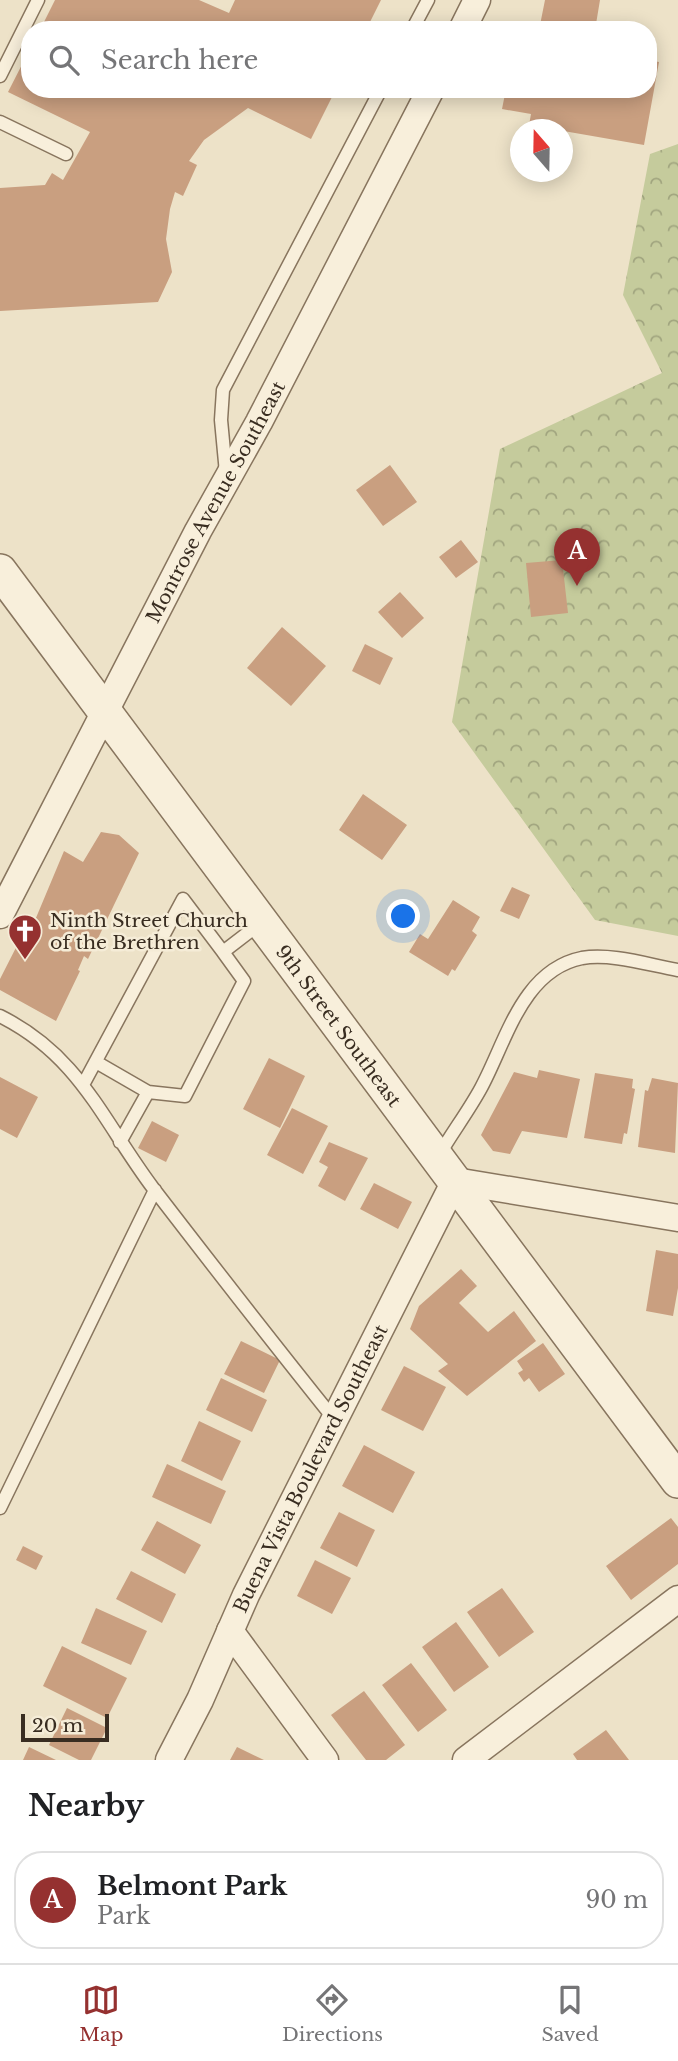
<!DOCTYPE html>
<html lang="en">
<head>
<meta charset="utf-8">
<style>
	body { margin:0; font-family:"Libre Baskerville",serif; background:#f2f2f2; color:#202124 }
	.compass { position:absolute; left:510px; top:119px; width:63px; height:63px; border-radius:50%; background:#fff; box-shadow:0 4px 18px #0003; rotate:340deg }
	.scale { position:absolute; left:21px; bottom:18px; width:88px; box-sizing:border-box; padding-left:7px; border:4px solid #392d21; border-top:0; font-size:19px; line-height:24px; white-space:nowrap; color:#392d21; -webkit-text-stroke:5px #f5ecd7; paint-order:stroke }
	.you { position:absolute; left:404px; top:917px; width:24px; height:24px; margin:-18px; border:5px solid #fff; border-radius:50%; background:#1a73e8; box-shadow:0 0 0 10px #1a73e833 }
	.badge { display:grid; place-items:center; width:46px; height:46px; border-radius:50%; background:#953130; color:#fff; font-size:23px; font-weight:700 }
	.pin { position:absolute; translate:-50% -58px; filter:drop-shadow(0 2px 4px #0008) }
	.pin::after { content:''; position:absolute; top:37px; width:24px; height:21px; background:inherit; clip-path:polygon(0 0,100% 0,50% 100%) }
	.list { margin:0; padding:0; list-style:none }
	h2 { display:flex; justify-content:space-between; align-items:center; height:91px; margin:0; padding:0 28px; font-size:30px }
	h2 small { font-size:23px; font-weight:400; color:#757577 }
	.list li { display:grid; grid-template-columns:46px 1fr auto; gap:21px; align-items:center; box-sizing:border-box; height:98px; margin:0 14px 14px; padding:0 14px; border:2px solid #e0e0e0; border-radius:28px }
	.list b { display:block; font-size:26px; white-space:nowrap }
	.list p { margin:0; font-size:23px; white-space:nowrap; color:#757577 }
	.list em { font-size:23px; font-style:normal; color:#757577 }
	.icon { flex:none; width:38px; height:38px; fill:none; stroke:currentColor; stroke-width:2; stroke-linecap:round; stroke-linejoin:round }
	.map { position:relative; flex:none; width:678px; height:1760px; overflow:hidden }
	.search { position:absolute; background:#fff; box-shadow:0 4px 18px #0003; left:21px; right:21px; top:21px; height:77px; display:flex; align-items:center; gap:18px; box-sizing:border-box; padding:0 24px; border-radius:28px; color:#757577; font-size:26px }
	.sheet { height:203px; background:#fff }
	nav { display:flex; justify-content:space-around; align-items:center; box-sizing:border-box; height:98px; border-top:2px solid #e0e0e0; background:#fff; font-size:19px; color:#757577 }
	nav a { display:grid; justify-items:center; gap:4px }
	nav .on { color:#953130 }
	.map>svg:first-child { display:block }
	.park { fill:url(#park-crowns) }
	.building { fill:#c99f80 }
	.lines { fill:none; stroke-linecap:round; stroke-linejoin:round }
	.service-casing { stroke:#88755e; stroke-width:15 }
	.minor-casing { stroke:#88755e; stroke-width:29 }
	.tertiary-casing { stroke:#88755e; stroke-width:36 }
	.service { stroke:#f8efdb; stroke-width:12 }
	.minor { stroke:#f8efdb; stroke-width:26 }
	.tertiary { stroke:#f8efdb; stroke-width:33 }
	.labels { text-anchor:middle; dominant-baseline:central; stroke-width:5; stroke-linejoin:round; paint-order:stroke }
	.street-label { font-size:19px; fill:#392d21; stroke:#f5ecd7 }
	.poi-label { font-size:19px; fill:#392d21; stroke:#f5ecd7; text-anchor:start }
</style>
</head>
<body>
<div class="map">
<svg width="678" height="1760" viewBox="0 0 678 1760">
	<defs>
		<pattern id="park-crowns" width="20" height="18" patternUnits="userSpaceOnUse" patternTransform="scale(1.75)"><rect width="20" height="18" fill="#c5cb9c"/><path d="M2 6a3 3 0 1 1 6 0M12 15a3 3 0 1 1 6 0" fill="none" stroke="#a1a57f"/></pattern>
	</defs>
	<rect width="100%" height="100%" fill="#ede2c8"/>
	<path class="park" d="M 678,144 L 678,936 L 595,920 L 452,722 L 500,449 L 662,373 L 623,295 L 650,154 Z"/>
	<path class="building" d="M 55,0 L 199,0 L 229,13 L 235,0 L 381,0 L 366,30 L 40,30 Z
		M 545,0 L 600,0 L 595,30 L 539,30 Z
		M 30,49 L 30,89 L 336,89 L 311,139 L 248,108 L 204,140 L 189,161 L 197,165 L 183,196 L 175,192 L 170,209 L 166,239 L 172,272 L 158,302 L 0,311 L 0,188 L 45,185 L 52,173 L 63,180 L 90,132 L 8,92 Z
		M 648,60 L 659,62 L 644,145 L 529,125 L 531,114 L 502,109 L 506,89 L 648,89 Z
		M 390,465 L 417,502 L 383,526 L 356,490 Z
		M 461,540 L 478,562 L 456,578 L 439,557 Z
		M 562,560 L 568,613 L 531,617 L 526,563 Z
		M 400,592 L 424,618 L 402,638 L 378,612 Z
		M 282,627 L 326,666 L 291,706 L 247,668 Z
		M 365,644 L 393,658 L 380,685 L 352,671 Z
		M 363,794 L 407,825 L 382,860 L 339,830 Z
		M 101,832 L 119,835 L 139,853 L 88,959 L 84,956 L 78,970 L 80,971 L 56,1021 L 0,990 L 0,979 L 29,922 L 33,925 L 64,851 L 83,862 Z
		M 512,887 L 530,895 L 519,919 L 500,911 Z
		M 453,900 L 480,917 L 472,931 L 477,935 L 455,971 L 452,969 L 448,976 L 409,952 L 420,934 L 428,939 Z
		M 269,1058 L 305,1076 L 280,1128 L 243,1109 Z
		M 539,1070 L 580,1079 L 567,1138 L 522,1131 L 510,1154 L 493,1151 L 481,1135 L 514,1072 L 537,1078 Z
		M 595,1073 L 633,1079 L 632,1088 L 635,1089 L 627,1134 L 624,1133 L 622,1144 L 584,1138 Z
		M 0,1077 L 38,1097 L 17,1138 L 0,1129 Z
		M 652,1078 L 678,1083 L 675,1153 L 638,1147 L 645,1090 L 648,1091 Z
		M 292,1108 L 328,1126 L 303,1174 L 267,1155 Z
		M 152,1121 L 179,1135 L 166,1162 L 138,1148 Z
		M 329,1142 L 368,1158 L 345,1201 L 318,1186 L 328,1167 L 319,1162 Z
		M 374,1183 L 412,1202 L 398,1229 L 360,1209 Z
		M 656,1250 L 678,1254 L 678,1288 L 673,1316 L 646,1311 Z
		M 461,1269 L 477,1286 L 459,1303 L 488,1332 L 514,1311 L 536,1341 L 467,1396 L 438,1371 L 448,1364 L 410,1329 L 419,1306 Z
		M 241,1341 L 280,1360 L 264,1393 L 224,1374 Z
		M 543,1343 L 565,1374 L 539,1392 L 529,1378 L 524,1382 L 518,1373 L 523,1370 L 517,1361 Z
		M 404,1366 L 446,1387 L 423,1431 L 381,1410 Z
		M 221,1378 L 267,1400 L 252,1432 L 206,1410 Z
		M 199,1421 L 241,1441 L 222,1481 L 181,1461 Z
		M 364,1445 L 415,1472 L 393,1513 L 342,1486 Z
		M 167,1464 L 226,1491 L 211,1524 L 152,1497 Z
		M 339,1512 L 375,1530 L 357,1567 L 320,1548 Z
		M 671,1518 L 678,1527 L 678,1564 L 631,1600 L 606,1566 Z
		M 157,1521 L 201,1545 L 185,1574 L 141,1550 Z
		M 23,1546 L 43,1556 L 36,1570 L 16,1560 Z
		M 315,1560 L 351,1578 L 332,1614 L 297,1596 Z
		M 131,1571 L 176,1594 L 162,1623 L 116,1599 Z
		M 502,1588 L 534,1632 L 499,1657 L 467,1612 Z
		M 96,1608 L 147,1631 L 131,1665 L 81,1643 Z
		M 456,1622 L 489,1667 L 454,1692 L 422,1647 Z
		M 62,1646 L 127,1678 L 107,1718 L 43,1686 Z
		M 411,1663 L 447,1710 L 418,1732 L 382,1685 Z
		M 364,1691 L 405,1745 L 386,1760 L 366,1760 L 331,1715 Z
		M 67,1708 L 107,1728 L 91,1760 L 79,1760 L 49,1745 Z
		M 606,1730 L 629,1760 L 577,1760 L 573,1754 Z
		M 29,1747 L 56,1760 L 23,1760 Z
		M 237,1747 L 264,1760 L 230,1760 Z"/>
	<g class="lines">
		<g class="service-casing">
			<path id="service" d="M 412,30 L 428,0
				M 0,76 L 38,0
				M 0,122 L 66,154
				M 226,473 L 221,420 L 223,390 L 381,89
				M 0,1016 C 80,1056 102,1120 153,1188 C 213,1266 273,1343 334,1419
				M 96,1062 L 148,1092 L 185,1096 L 244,981 L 223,952
				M 84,1083 L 183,899 L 223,952 L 262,922
				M 120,1142 L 148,1092
				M 438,1157 C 451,1134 468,1112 481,1088 C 506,1042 522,970 582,958 C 612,953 649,965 678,970
				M 0,1508 L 155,1190"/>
		</g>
		<g class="minor-casing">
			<g id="minor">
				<path d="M 462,30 L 477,0"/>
				<path id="s1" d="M 0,915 L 198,531 L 259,422 L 431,89"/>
				<path d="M 230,1631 L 325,1760"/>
				<path id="s2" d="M 169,1760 L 200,1700 L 246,1595 L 455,1181 L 678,1218"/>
				<path d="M 466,1760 L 678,1599"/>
			</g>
		</g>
		<g class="tertiary-casing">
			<g id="tertiary">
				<path id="s3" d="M 0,571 L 678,1481"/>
			</g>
		</g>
		<use href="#service" class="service"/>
		<use href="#minor" class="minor"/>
		<use href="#tertiary" class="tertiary"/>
	</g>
	<defs>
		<g id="church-pin" transform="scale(1.75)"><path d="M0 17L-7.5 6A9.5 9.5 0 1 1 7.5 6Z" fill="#953130" stroke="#f5ecd7"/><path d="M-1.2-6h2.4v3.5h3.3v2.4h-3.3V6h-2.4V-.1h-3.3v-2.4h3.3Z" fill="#fff"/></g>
	</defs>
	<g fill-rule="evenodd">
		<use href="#church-pin" x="25" y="931"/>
	</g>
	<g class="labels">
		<g class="street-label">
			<text stroke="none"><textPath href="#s1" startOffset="466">Montrose Avenue Southeast</textPath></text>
			<text stroke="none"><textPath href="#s3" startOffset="567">9th Street Southeast</textPath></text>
			<text stroke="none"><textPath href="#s2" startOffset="324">Buena Vista Boulevard Southeast</textPath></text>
		</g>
		<g class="poi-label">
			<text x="50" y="920">Ninth Street Church<tspan x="50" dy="22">of the Brethren</tspan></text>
		</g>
	</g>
</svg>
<svg class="compass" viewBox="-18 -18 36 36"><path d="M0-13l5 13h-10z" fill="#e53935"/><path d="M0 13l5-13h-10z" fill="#757577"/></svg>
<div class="scale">20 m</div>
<div class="you"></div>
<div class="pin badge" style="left:577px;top:586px">A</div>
<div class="search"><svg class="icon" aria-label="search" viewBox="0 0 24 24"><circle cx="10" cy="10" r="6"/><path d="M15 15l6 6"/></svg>Search here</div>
</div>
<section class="sheet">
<h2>Nearby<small></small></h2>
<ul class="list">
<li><span class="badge">A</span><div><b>Belmont Park</b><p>Park</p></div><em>90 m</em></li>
</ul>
</section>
<nav>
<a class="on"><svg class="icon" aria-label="map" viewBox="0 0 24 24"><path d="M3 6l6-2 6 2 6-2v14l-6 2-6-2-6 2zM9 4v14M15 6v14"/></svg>Map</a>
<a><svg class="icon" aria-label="directions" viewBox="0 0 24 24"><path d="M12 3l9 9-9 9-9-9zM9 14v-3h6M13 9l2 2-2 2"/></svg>Directions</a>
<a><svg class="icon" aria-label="saved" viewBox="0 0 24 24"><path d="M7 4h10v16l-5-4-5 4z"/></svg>Saved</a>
</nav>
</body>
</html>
